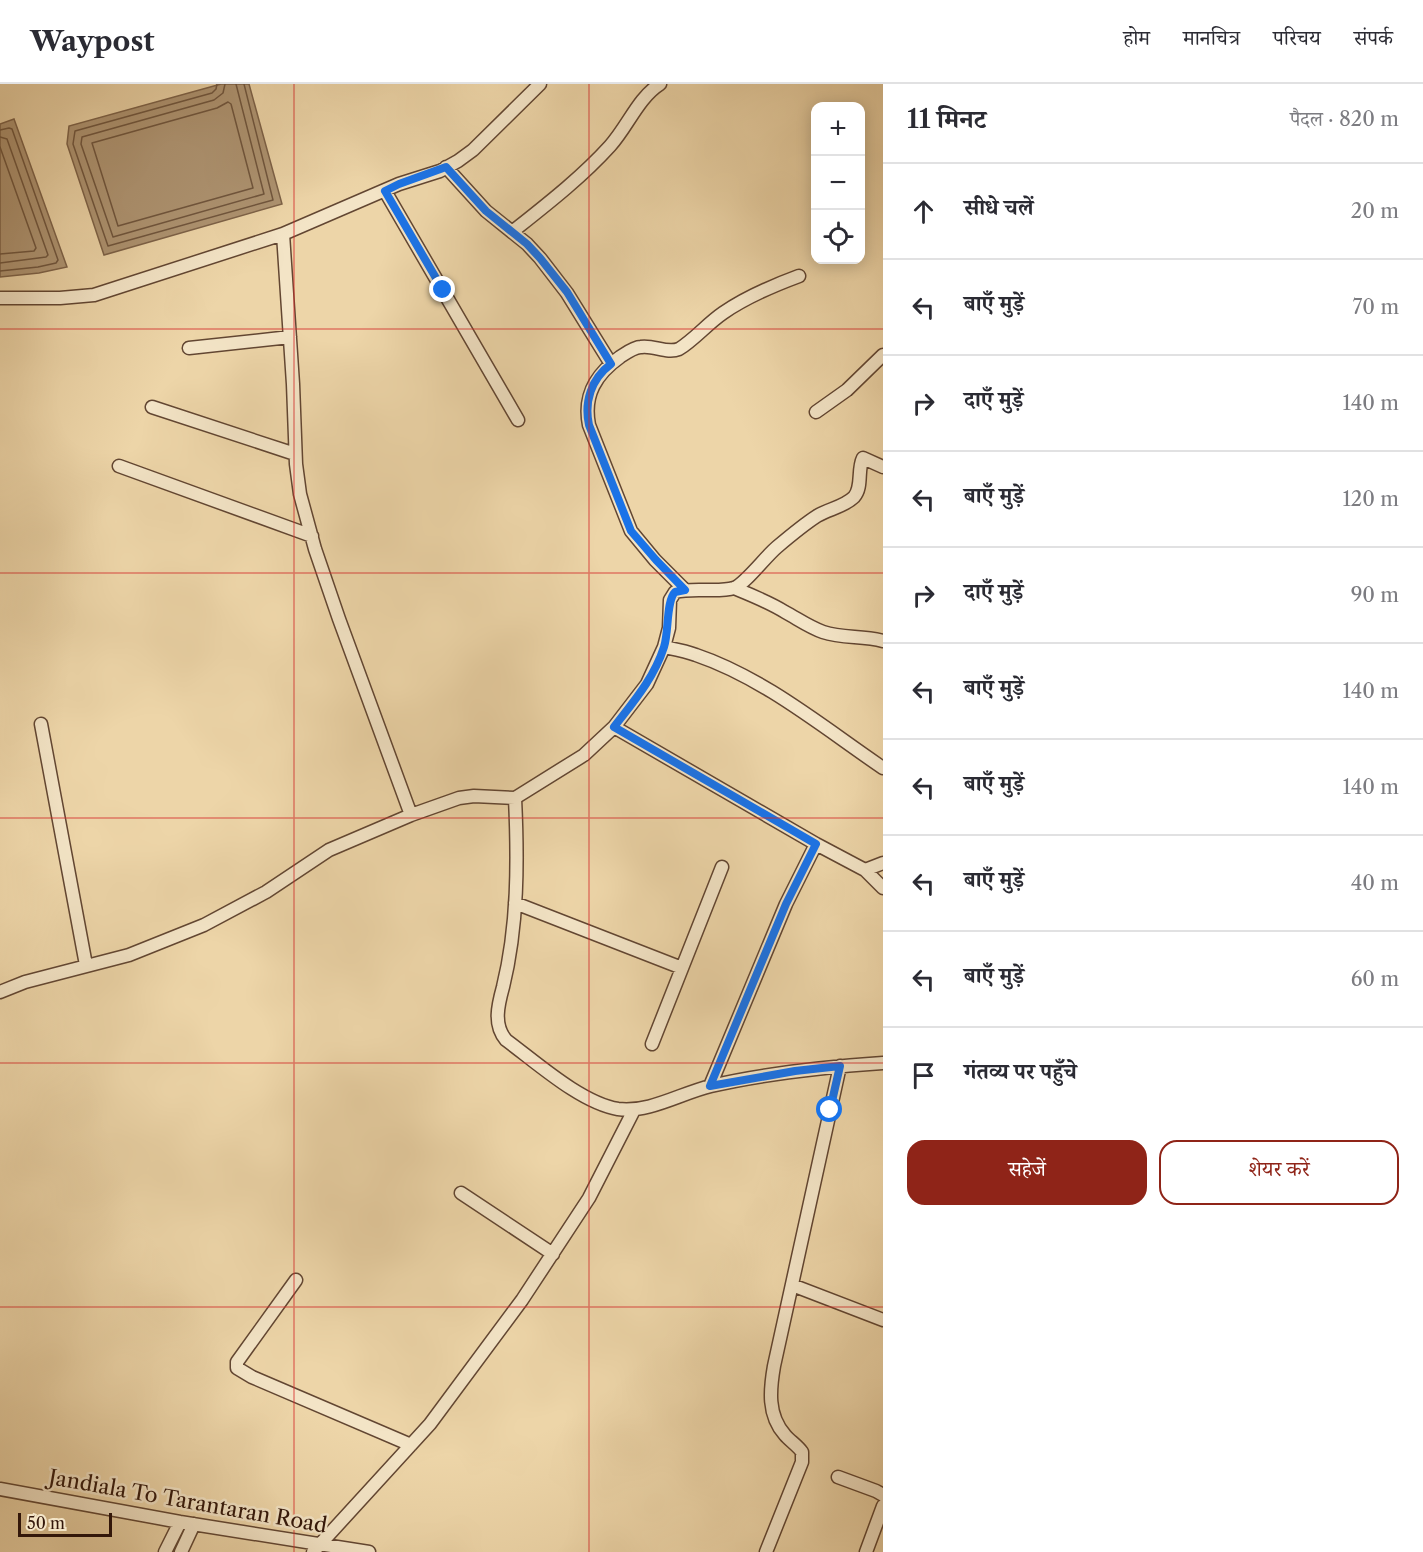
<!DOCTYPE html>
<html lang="hi">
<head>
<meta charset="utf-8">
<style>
	body { margin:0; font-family:"Libre Caslon Text","Noto Serif Devanagari",serif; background:#f2f2f3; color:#2b2b33 }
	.controls { position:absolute; right:18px; top:18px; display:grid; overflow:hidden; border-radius:12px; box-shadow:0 3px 15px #0003 }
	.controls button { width:54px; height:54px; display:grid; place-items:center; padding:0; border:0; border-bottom:2px solid #e1e1e2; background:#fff; color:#2b2b33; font:30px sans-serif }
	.scale { position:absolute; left:18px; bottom:15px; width:94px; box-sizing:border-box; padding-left:6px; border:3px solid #33170a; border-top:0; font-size:16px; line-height:21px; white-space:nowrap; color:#33170a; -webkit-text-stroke:4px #f3e4c6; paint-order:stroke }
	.stop { position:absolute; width:18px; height:18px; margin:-14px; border:4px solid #1a73e8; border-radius:50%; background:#fff }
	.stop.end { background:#1a73e8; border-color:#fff; box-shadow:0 2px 6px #0008 }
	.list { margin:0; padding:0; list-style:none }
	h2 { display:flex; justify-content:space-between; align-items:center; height:78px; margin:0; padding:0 24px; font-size:26px }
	h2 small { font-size:20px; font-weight:400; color:#7c7c81 }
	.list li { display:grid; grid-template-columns:39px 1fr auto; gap:18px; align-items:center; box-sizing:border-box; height:96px; padding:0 24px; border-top:2px solid #e1e1e2 }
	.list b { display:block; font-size:22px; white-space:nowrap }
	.list em { font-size:20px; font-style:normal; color:#7c7c81 }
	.actions { display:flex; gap:12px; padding:18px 24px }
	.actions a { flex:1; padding:14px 0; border:2px solid #8f2418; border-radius:18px; text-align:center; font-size:21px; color:#8f2418 }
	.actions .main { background:#8f2418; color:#fff }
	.icon { flex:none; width:33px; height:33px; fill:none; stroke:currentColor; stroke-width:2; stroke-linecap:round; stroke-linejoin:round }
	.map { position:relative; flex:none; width:883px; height:1468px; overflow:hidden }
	header { display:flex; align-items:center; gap:36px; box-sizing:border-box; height:84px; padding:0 30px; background:#fff; border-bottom:2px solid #e1e1e2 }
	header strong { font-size:28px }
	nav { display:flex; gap:33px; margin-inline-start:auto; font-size:21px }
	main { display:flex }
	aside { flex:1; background:#fff }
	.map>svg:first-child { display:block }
	.water { fill:#ae9472; stroke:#7d6248; stroke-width:1.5 }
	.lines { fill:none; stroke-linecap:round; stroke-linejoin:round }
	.shore { stroke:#70563e; stroke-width:1.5 }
	.minor-casing { stroke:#624632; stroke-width:15 }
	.minor { stroke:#f3e4c6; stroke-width:12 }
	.route { stroke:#1a73e8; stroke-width:8 }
	.grid { fill:none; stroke:#d62828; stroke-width:1.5; stroke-opacity:0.55 }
	.labels { text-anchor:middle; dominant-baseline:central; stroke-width:5; stroke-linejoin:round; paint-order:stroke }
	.street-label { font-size:21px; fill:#33170a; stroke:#f3e4c6 }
</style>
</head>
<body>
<header>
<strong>Waypost</strong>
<nav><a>होम</a><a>मानचित्र</a><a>परिचय</a><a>संपर्क</a></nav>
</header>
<main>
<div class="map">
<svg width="883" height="1468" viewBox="0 0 883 1468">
	<rect width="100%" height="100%" fill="#edd5a8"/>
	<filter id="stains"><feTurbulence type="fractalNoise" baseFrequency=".00333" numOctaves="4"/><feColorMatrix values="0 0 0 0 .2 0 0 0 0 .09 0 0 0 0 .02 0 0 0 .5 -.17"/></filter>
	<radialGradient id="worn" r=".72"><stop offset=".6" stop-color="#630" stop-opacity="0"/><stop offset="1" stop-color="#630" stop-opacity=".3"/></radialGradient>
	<path class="water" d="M 221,0 L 249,0 L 282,120 L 104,171 L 67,60 L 69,42 Z
		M 14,35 L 67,183 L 39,189 L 0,193 L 0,40 Z"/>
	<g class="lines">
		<path class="shore" d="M 217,0 L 216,5 L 212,9 L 75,47 L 73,60 L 108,162 L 273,116 L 244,0
			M 225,0 L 223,9 L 214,16 L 82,53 L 81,60 L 113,153 L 264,110 L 236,0
			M 228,18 L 231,20 L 253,104 L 118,142 L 92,59 L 217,24 Z
			M 0,46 L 9,44 L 12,45 L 58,176 L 56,179 L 38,183 L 0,187
			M 0,53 L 7,55 L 48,171 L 46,173 L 0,179
			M 0,63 L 36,164 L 34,167 L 0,170"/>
		<g class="minor-casing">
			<path id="minor" d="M 446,83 L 486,127 L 527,160 L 540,174 L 567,209 L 611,280
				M 385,107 L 518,336
				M 512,148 C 546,121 581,94 610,62 C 628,42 638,14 660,0
				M 0,214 L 60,214 L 94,211 L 283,150
				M 189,264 L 290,253
				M 152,323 L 295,370
				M 816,328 L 847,306 L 883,271
				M 119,382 L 312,452
				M 734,504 C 751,511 769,518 785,528 C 798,535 809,543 823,548 C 843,555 863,551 883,557
				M 685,506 L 655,476 L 631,447 L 589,341 C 583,311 596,290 620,273 C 626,269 634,263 641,263 C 654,261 667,270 679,265 C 695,255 707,240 723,229 C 746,213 772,202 799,192
				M 664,563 L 669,544 L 670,516 L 675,508 C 694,503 718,509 734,504 C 745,500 766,472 777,463 C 790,452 803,441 817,432 C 828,425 844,423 854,413 C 863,403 857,386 863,374 L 883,383
				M 41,640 L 86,881
				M 614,643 L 816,760
				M 515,714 L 584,671 L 614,643 L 647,600 L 664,563 C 674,565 686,567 696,571 C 764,594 824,644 883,684
				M 411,731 L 339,535 L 315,465 L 300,410 L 296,380 L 293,300 L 283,150 L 399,100 L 440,87 L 458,77 L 473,66 L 540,0
				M 865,786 L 883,804
				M 515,819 L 682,884
				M 0,908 L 25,898 L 129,871 L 204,841 L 266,808 L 329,766 L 411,731 L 459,714 L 474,712 L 515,714 C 518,777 518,842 503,903 C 498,921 493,941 506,956 C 536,978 581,1019 618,1025 C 650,1029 681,1009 711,1002 C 767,989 825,983 883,979
				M 652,960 L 722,783
				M 710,1002 L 786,820 L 816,760 L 865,786 L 883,779
				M 461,1109 L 553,1170
				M 296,1196 L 237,1278 L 237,1284 L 252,1293 L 411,1361
				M 792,1201 L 883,1236
				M 838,1393 L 876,1407 L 883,1411
				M 0,1405 L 180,1438 L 369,1468
				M 165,1468 L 180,1438
				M 181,1468 L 194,1440
				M 313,1468 L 430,1340 L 522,1216 L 589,1114 L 634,1026
				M 766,1468 L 802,1378 L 802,1368 C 797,1361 790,1357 785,1351 C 767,1331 770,1305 774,1282 L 840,982
				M 866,1468 L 883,1422"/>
		</g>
		<use href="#minor" class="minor"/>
	</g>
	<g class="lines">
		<path class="route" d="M 443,206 L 385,107 L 399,100 L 446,83 L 486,127 L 527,160 L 540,174 L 567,208 L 611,280 C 591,295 584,318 589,341 L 631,447 L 656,476 L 685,506 L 675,508 C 666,517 669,548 664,563 C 654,594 634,617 614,643 L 816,760 L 786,820 L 710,1002 L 795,987 L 840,982 L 830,1026"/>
	</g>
	<path class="grid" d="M 294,0 L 294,1468M 589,0 L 589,1468M 0,245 L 883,245M 0,489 L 883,489M 0,734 L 883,734M 0,979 L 883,979M 0,1223 L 883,1223"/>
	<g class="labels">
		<g class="street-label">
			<text transform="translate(188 1417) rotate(10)">Jandiala To Tarantaran Road</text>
		</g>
	</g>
	<rect width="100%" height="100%" filter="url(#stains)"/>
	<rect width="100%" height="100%" fill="url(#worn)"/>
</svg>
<div class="controls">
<button>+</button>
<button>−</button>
<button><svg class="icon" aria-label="locate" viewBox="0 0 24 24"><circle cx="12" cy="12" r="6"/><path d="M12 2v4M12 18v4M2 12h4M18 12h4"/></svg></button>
</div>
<div class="scale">50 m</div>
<div class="stop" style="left:830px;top:1026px"></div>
<div class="stop end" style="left:443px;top:206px"></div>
</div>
<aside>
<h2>11 मिनट<small>पैदल · 820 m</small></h2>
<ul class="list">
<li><svg class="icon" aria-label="ahead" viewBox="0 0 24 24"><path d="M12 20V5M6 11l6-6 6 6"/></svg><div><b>सीधे चलें</b></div><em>20 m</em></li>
<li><svg class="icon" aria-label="left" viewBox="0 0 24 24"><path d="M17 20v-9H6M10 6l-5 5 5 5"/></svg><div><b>बाएँ मुड़ें</b></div><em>70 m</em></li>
<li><svg class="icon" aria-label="right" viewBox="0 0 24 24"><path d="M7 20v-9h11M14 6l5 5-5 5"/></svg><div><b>दाएँ मुड़ें</b></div><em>140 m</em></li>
<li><svg class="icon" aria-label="left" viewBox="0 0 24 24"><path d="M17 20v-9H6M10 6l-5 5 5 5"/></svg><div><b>बाएँ मुड़ें</b></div><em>120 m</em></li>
<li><svg class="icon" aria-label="right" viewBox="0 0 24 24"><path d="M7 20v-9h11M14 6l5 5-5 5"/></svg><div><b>दाएँ मुड़ें</b></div><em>90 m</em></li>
<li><svg class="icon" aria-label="left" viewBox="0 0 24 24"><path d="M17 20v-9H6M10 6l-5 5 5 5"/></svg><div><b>बाएँ मुड़ें</b></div><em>140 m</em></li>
<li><svg class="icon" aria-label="left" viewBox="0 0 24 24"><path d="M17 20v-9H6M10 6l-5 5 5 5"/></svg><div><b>बाएँ मुड़ें</b></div><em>140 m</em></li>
<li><svg class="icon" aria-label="left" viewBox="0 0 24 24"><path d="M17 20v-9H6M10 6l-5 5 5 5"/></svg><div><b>बाएँ मुड़ें</b></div><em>40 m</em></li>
<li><svg class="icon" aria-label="left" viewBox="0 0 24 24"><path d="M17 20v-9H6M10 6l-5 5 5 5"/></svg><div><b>बाएँ मुड़ें</b></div><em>60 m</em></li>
<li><svg class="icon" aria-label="arrive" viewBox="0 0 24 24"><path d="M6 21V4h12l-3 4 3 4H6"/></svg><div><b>गंतव्य पर पहुँचे</b></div></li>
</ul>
<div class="actions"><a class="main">सहेजें</a><a>शेयर करें</a></div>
</aside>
</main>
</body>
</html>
